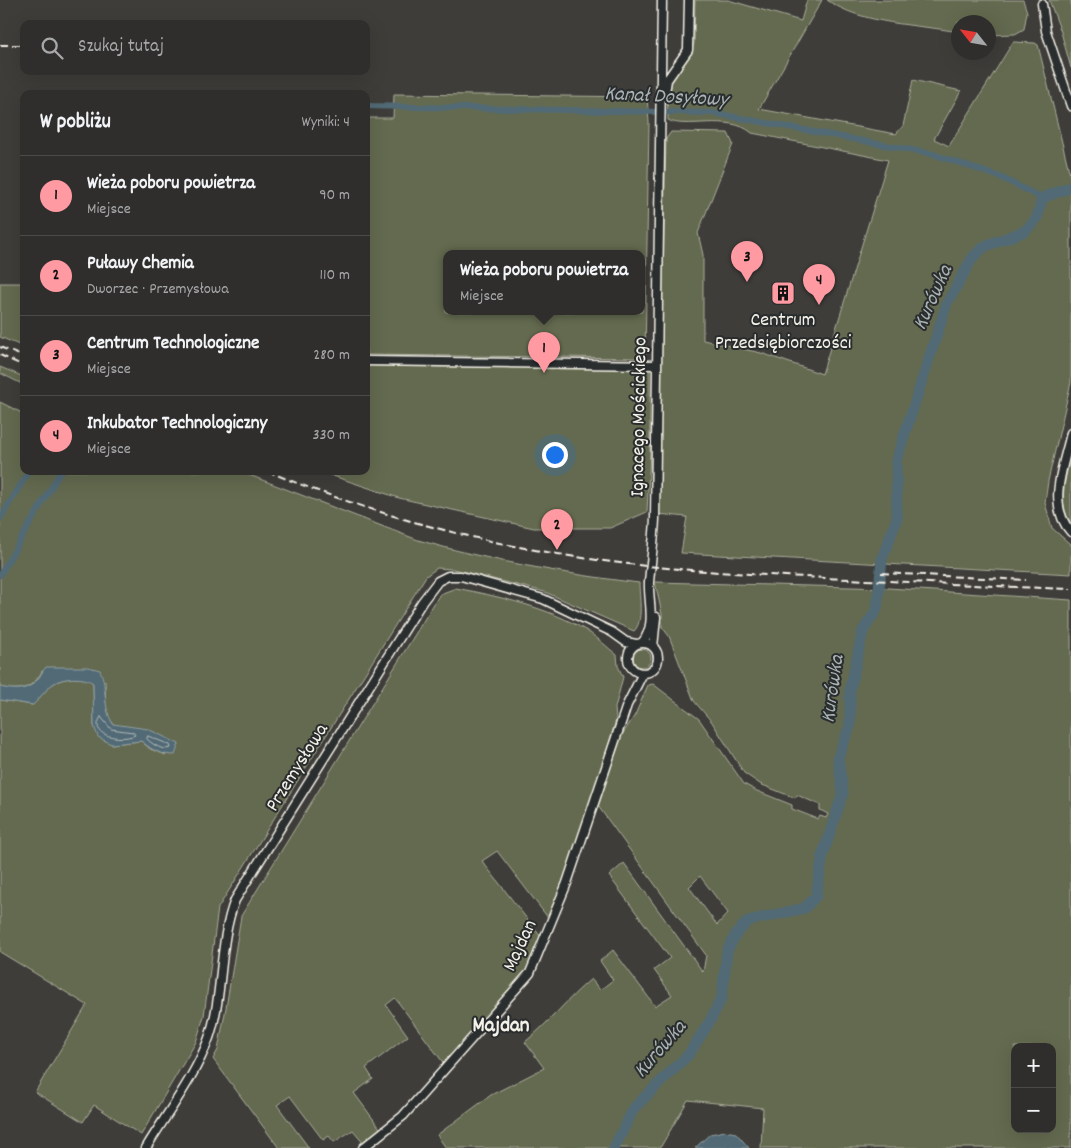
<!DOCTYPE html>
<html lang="pl">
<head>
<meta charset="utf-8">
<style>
	body { margin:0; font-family:Dekko,sans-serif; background:#3b3a38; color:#f1f3f6 }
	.controls { position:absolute; right:15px; bottom:15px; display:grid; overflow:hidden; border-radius:10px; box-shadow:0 5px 20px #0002 }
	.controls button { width:45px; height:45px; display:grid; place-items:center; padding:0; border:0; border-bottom:1px solid #4a4a48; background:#2f2e2c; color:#f1f3f6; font:25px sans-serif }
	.compass { position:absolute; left:951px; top:15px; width:45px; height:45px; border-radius:50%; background:#2f2e2c; box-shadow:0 5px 20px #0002; rotate:301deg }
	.you { position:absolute; left:554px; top:454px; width:18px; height:18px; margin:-12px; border:4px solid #fff; border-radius:50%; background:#1a73e8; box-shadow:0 0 0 8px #1a73e833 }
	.badge { display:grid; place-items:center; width:32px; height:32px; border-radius:50%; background:#ff9aa2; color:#111; font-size:16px; font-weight:700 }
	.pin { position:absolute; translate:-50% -41px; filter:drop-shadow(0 1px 2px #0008) }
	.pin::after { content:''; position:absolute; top:26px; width:18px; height:15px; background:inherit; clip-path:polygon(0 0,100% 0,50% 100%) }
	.popup { position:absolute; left:443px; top:250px; width:202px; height:65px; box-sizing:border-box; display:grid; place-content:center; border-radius:10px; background:#2f2e2c; filter:drop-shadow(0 1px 4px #0005); font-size:16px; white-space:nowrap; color:#a7a8a9 }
	.popup b { font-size:19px; color:#f1f3f6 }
	.popup::after { content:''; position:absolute; left:50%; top:100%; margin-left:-10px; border:10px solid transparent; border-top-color:#2f2e2c }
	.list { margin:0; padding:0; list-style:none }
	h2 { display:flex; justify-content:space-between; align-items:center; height:65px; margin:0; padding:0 20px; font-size:21px }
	h2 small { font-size:16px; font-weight:400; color:#a7a8a9 }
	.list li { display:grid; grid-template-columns:32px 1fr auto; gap:15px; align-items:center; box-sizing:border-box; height:80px; padding:0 20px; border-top:1px solid #4a4a48 }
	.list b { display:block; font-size:19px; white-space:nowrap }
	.list p { margin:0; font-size:16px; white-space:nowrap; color:#a7a8a9 }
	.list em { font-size:16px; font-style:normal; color:#a7a8a9 }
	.icon { flex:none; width:28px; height:28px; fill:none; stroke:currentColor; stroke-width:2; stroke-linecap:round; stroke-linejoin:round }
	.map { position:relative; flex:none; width:1071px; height:1148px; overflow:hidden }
	.search { position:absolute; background:#2f2e2c; box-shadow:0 5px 20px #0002; left:20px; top:20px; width:350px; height:55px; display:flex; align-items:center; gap:12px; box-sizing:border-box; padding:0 18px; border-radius:10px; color:#a7a8a9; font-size:19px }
	.panel { position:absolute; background:#2f2e2c; box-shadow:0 5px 20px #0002; left:20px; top:90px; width:350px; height:385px; border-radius:10px }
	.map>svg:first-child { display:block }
	.green { fill:#646a50; stroke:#acae9c; fill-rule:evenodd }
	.water { fill:#516a76; stroke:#92a0a4 }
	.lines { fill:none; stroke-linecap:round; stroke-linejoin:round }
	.shore { stroke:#b3bbba; stroke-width:1 }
	.canal { stroke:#516a76; stroke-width:6 }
	.river { stroke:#516a76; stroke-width:11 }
	.minor-casing { stroke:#f4f1e8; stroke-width:11 }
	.minor { stroke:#2a2d2e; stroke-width:8 }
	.rail { stroke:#f4f1e8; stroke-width:2; stroke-dasharray:8 4; stroke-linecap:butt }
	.labels { text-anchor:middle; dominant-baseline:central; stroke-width:4; stroke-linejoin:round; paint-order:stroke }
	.poi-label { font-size:20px; fill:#f4f1e8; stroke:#2a2d2e }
	.street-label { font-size:20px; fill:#f4f1e8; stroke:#2a2d2e }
	.water-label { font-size:21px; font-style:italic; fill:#abb4b5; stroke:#2a2d2e }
	.neighbourhood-label { font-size:21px; font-weight:bold; fill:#f4f1e8; stroke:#2a2d2e }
</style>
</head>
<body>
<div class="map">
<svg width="1071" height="1148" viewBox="0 0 1071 1148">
	<rect width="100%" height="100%" fill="#3f3d3a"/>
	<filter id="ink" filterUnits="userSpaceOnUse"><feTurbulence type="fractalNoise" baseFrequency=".02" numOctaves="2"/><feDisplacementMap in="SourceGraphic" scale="10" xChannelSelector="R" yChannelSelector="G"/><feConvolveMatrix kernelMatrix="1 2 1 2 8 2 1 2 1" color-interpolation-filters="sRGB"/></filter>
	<g filter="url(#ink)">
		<path class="green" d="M 695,0 L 728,0 L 801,21 L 807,0 L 822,0 L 759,109 L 896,134 L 903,126 L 913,80 L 961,91 L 934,139 L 949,146 L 1013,42 L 1035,43 L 1038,45 L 1071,179 L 1071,382 L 1048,481 L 1045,503 L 1052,528 L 1071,545 L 1071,574 L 681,553 L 687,517 L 658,514 L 666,139 L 671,132 L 728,133 L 733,144 L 698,233 L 703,255 L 703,340 L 761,353 L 822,374 L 888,160 L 752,133 C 729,113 685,130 668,120 L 667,91 L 670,82 L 691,54 L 694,43 Z
			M 827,0 L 1023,0 L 1027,12 L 1024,29 L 1015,34 L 989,35 L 988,22 L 958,22 L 958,32 C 917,24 863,25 827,0 Z
			M 1049,0 L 1071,0 L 1071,68 L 1061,32 Z
			M 394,94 L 647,97 L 649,122 L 645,358 L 366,355 L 366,118 L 393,118 ZM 446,254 L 642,254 L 642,312 L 446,312 Z
			M 0,283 L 24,283 L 24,347 L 0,337 Z
			M 366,366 L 650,368 L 650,451 L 647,512 L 610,528 L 534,528 L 399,498 L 318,471 L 366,471 Z
			M 0,367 L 24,377 L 24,385 L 0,373 Z
			M 0,402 L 24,414 L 24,471 L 239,471 L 418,540 C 490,561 565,574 639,583 C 639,596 644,622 634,631 L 545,592 L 453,569 L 437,568 L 426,576 L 218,908 L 204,1016 L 196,1042 L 141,1135 L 94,1105 L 83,1122 L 35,1092 L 87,1005 L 0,952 L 0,700 L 33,705 C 40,698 46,689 53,684 C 62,677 84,676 93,682 L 94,726 L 111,744 L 141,741 L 150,749 L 166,755 L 113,724 L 106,714 L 105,681 L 42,671 C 33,689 19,692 0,687 Z
			M 1071,455 L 1071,523 C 1057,503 1066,477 1071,455 Z
			M 655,582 L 888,588 L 1071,600 L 1071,1148 L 761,1148 L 763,1108 L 688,1100 L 660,1148 L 446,1148 L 437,1135 L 491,1095 L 544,1068 L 525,1042 C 550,1022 567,999 591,979 L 600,990 L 613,980 L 600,961 L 613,950 L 655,1006 L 672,995 L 654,970 L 670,958 L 609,876 L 624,863 L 703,972 L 706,955 L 598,806 L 622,735 L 635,715 L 648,685 L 653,684 L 699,719 L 744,784 L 757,791 L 792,805 L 792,809 L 818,819 L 820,816 L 826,818 L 828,814 L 820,810 L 820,805 L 797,795 L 795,798 L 760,784 L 744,773 L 712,722 L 694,701 L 669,636 L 662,627 L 662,614 ZM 700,876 L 728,913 L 717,925 L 689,887 ZM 1015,1047 L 1052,1047 L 1052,1129 L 1015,1129 Z
			M 456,588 C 500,597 548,607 587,631 C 598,638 607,647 617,655 L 618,666 L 623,677 L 615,708 L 616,720 L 586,818 L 549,919 L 497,851 L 482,861 L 541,937 L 528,972 L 445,1065 L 395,998 L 386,1005 L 408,1036 L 366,1068 L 373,1079 L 354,1093 L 382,1131 L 365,1144 L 353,1130 L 334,1142 L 329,1136 L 323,1140 L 290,1096 L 277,1105 L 309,1148 L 279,1148 L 213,1059 L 218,1050 L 226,1008 L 241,916 L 440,594 Z
			M633 658a9 9 0 1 1 18 0a9 9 0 1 1-18 0Z"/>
		<path class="water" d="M 46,667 L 88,667 L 100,670 C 108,688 102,707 113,724 L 148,729 L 179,744 L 175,755 C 161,755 152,750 141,741 L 111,744 L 98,737 L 94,726 L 93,683 C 85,676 62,677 53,684 C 46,689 40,698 33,705 L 0,700 L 0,687 C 13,690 27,692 37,680 C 41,676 42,671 46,667 Z
			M 725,1131 L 736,1133 L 749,1148 L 695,1148 L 710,1134 Z"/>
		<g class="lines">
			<path class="shore" d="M 101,717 L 111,729 L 133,732 L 135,735 C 123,741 87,737 101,717 Z
				M 148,736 L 170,745 L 171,748 C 163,751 153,745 147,739 Z"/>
			<path class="canal" d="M 366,106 L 713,113 L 933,154 L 1000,177 L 1042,198
				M 0,519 L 29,471
				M 0,575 L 61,471"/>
			<path class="river" d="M 614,1148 L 634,1108 L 689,1054 L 710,1021 L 722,997 L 727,951 L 736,934 L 748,921 L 805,908 L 816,896 L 823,854 L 843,793 L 838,757 L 850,726 L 850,689 L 863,631 L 877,609 L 882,559 L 897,518 L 896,461 L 947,303 L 973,257 L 985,246 L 1025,231 L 1037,218 L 1042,198 L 1071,187"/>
			<g class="minor-casing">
				<path id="minor" d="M 1042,4 L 1046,31 L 1071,106
					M 665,93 L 667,80 L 688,50 L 689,0
					M 366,361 L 656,365
					M 1071,433 C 1064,465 1046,505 1071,532
					M 642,643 C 657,624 648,603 649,582 C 651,561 654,540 655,519 L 662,0
					M628 658a15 15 0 1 1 30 0a15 15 0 1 1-30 0Z
					M 653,647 L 656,617
					M 146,1148 C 167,1113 195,1077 209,1038 C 224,994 218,944 235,900 L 422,602 L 438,581 L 448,576 L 461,576 L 543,599 L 612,632 L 626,642 L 636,644
					M 363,1148 L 403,1116 L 530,973 L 567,883 L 627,705 L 643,673"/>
			</g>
			<use href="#minor" class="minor"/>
			<path class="rail" d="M 0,45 L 24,45
				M 0,347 L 24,357
				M 0,355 L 24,366
				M 267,471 C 368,513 475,542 583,558 C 656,569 730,573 804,577 C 893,581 982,586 1071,589
				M 881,573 L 1026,580"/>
		</g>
	</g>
	<defs>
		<g id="building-square" transform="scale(1.25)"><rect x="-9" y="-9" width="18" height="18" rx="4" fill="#ff9aa2" stroke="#2a2d2e"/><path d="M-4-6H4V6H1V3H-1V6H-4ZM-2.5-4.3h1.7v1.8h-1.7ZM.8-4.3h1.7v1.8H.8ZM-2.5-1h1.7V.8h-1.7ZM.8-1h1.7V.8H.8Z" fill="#111"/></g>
	</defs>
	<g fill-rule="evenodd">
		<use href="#building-square" x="783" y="293"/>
	</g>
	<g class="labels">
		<g class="poi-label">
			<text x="783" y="321">Centrum<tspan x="783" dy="23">Przedsiębiorczości</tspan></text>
		</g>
		<g class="street-label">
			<text transform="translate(640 417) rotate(-89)">Ignacego Mościckiego</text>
			<text transform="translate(298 768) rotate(-58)">Przemysłowa</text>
			<text transform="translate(521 946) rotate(-65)">Majdan</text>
		</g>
		<g class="water-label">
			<text transform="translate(666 98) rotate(3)">Kanał Dosyłowy</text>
			<text transform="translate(934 298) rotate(-66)">Kurówka</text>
			<text transform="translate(834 689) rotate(-82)">Kurówka</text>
			<text transform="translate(661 1050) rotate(-49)">Kurówka</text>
		</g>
		<g class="neighbourhood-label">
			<text x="501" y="1027">Majdan</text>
		</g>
	</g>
</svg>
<div class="controls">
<button>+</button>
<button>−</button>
</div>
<svg class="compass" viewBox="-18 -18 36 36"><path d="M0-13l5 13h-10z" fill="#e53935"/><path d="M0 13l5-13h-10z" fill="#a7a8a9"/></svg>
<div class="you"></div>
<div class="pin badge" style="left:544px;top:373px">1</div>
<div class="popup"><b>Wieża poboru powietrza</b>Miejsce</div>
<div class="pin badge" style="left:557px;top:550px">2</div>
<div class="pin badge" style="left:747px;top:282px">3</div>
<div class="pin badge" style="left:819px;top:305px">4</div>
<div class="search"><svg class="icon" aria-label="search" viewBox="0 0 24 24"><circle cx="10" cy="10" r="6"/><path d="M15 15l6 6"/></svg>Szukaj tutaj</div>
<section class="panel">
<h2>W pobliżu<small>Wyniki: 4</small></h2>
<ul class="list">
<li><span class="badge">1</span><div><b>Wieża poboru powietrza</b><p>Miejsce</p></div><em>90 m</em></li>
<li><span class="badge">2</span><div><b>Puławy Chemia</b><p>Dworzec · Przemysłowa</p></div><em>110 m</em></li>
<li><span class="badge">3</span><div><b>Centrum Technologiczne</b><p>Miejsce</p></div><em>280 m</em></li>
<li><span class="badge">4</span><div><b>Inkubator Technologiczny</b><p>Miejsce</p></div><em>330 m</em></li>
</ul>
</section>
</div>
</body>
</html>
